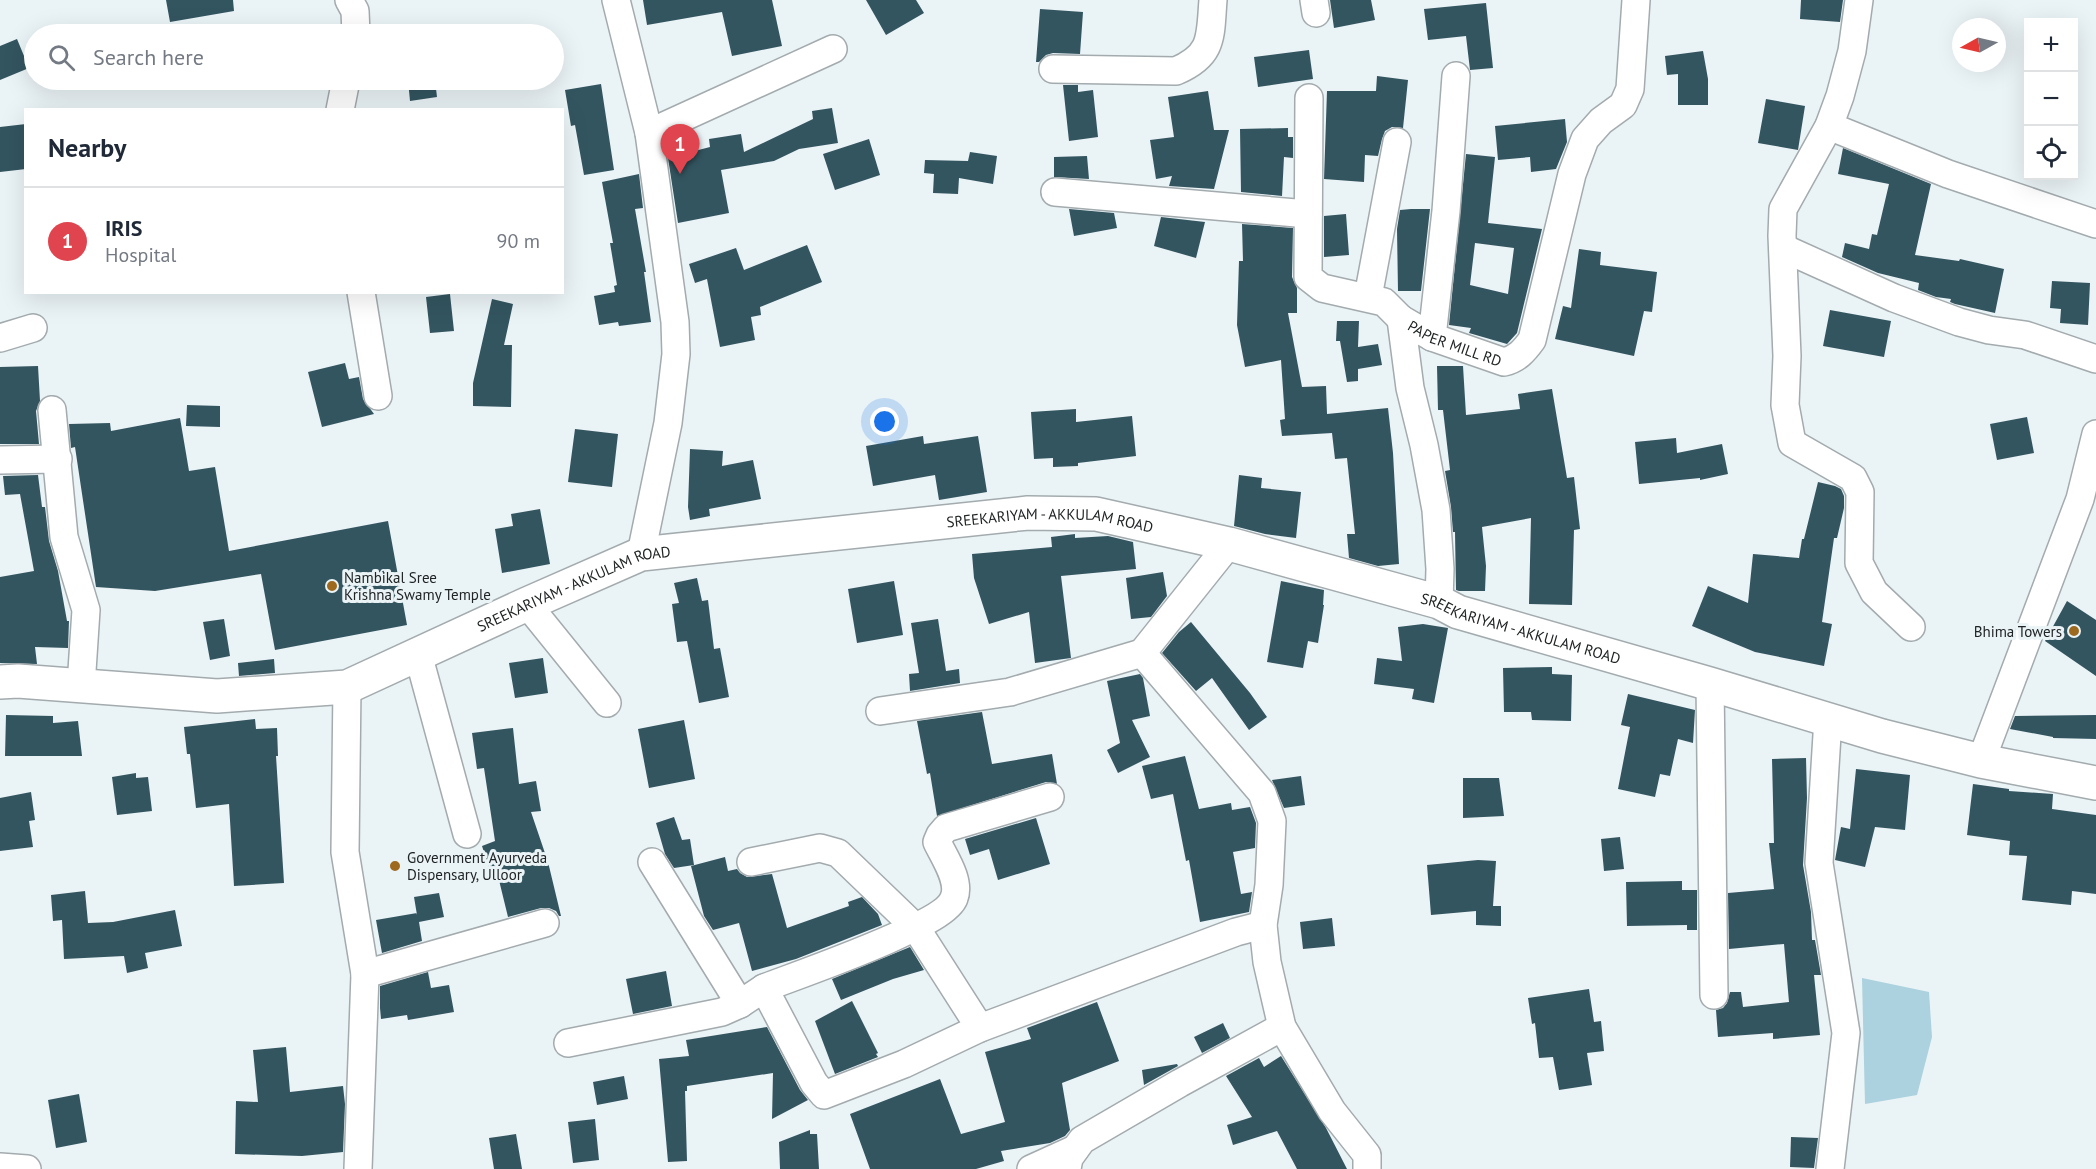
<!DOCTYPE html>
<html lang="en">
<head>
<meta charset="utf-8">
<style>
	body { margin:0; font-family:"PT Sans",sans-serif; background:#f6f6f7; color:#1f2937 }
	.controls { position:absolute; right:18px; top:18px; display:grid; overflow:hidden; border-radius:0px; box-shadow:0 6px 24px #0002 }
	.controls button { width:54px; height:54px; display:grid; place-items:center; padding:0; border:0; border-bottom:2px solid #e0e1e3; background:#fff; color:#1f2937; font:30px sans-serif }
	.compass { position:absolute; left:1952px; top:18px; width:54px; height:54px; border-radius:50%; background:#fff; box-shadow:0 6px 24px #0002; rotate:262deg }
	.you { position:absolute; left:885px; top:422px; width:21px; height:21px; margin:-15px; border:4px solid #fff; border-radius:50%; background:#1a73e8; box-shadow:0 0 0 9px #1a73e833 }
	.badge { display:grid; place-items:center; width:39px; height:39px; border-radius:50%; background:#1a73e8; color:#fff; font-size:20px; font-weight:700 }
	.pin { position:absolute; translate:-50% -50px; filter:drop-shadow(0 2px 3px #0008) }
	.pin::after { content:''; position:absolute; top:32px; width:21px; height:18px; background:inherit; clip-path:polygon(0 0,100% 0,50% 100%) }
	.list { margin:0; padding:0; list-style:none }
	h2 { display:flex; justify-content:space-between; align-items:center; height:78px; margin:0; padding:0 24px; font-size:26px }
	h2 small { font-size:20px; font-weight:400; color:#747a83 }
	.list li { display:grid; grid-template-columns:39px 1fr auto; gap:18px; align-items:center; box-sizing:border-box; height:108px; padding:0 24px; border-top:2px solid #e0e1e3 }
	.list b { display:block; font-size:22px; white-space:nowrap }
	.list p { margin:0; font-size:20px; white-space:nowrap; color:#747a83 }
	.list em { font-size:20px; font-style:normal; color:#747a83 }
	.icon { flex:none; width:33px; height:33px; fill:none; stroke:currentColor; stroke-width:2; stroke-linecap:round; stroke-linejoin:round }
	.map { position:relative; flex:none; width:2096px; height:1169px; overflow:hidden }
	.search { position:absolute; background:#fff; box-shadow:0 6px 24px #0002; left:24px; top:24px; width:540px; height:66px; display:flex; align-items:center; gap:15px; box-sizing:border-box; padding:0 21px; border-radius:33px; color:#747a83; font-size:22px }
	.panel { position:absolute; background:#fff; box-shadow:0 6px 24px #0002; left:24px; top:108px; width:540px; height:186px; border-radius:0px }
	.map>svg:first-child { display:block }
	.water { fill:#abd2de }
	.building { fill:#335560; fill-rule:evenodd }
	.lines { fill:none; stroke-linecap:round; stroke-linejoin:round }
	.minor-casing { stroke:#a3abae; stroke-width:30 }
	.secondary-casing { stroke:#a3abae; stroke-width:36 }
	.minor { stroke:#fff; stroke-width:27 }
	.secondary { stroke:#fff; stroke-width:33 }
	.poi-dot { fill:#9c691e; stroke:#eaf3f6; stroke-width:2 }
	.labels { text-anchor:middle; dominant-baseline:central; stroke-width:6; stroke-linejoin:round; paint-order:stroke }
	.street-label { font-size:15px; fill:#202425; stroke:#eaf3f6 }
	.poi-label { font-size:15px; fill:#202425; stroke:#eaf3f6; text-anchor:start }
</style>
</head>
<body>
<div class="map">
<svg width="2096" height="1169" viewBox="0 0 2096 1169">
	<rect width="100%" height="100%" fill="#eaf3f6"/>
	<path class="water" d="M 1862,978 L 1929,992 L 1932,1037 L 1917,1095 L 1865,1104 Z"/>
	<path class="building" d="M 166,0 L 233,0 L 234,11 L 170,22 Z
		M 643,0 L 772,0 L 782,46 L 732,56 L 722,12 L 647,25 Z
		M 866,0 L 916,0 L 924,13 L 886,35 Z
		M 1330,0 L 1371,0 L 1375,20 L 1334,28 Z
		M 1801,0 L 1843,0 L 1840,22 L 1800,19 Z
		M 1486,3 L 1493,68 L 1470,70 L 1466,36 L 1428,40 L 1424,9 Z
		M 1040,9 L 1083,12 L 1080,54 L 1053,53 L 1046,55 L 1039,62 L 1036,62 Z
		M 17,39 L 29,68 L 0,80 L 0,46 Z
		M 1309,50 L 1313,79 L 1258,87 L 1254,57 Z
		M 1703,51 L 1708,79 L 1708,105 L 1678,105 L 1678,74 L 1667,75 L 1665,56 Z
		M 1377,76 L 1408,80 L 1403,128 L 1392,127 L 1385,131 L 1382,139 L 1378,156 L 1365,155 L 1364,182 L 1324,179 L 1327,91 L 1376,91 Z
		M 408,80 L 435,80 L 437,97 L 410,101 Z
		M 601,84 L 614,170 L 584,175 L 575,125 L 571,126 L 565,90 Z
		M 1063,85 L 1078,85 L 1078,92 L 1093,90 L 1098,137 L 1069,141 Z
		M 1208,91 L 1214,130 L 1229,130 L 1214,189 L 1169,186 L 1172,176 L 1156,179 L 1150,140 L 1174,137 L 1168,97 Z
		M 1766,99 L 1805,106 L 1798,150 L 1758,143 Z
		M 832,108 L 838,143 L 799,149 L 774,161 L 721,170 L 729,213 L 678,223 L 668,158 L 710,147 L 709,139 L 741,134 L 744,152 L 813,119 L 812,111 Z
		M 1565,119 L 1567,142 L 1556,169 L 1531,172 L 1530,157 L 1498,160 L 1495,126 Z
		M 26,124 L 26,169 L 0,172 L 0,127 Z
		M 1288,128 L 1288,137 L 1293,137 L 1293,158 L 1284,157 L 1282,196 L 1241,192 L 1240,129 Z
		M 869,139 L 880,175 L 835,190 L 823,154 Z
		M 1843,148 L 1931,184 L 1915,255 L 1959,261 L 1960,259 L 2004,269 L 1995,313 L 1955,304 L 1950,302 L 1951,299 L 1936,297 L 1918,290 L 1919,283 L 1878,273 L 1842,257 L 1845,243 L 1869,249 L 1872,234 L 1877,235 L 1889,184 L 1838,174 Z
		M 970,152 L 997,156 L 993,184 L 959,178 L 958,194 L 933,193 L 934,174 L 924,173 L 925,160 L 968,161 Z
		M 1466,154 L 1495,157 L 1488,223 L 1542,229 L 1517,333 L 1507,344 L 1469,333 L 1471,328 L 1449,325 ZM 1475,243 L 1514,248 L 1508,294 L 1470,285 Z
		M 1087,156 L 1089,179 L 1054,177 L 1054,157 Z
		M 639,174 L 643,208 L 635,209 L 646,272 L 644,272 L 651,322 L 619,326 L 618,322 L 599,325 L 594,296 L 615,292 L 614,286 L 617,285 L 610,243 L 613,243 L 602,182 Z
		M 1069,209 L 1114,213 L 1117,228 L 1074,236 Z
		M 1411,209 L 1430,209 L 1421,291 L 1398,291 L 1397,229 L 1400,210 Z
		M 1346,214 L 1349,255 L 1324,257 L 1324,216 Z
		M 1161,217 L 1205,222 L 1196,258 L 1154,246 Z
		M 1242,224 L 1293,228 L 1292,277 L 1297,288 L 1297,313 L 1288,313 L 1302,387 L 1326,386 L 1327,414 L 1388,408 L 1393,453 L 1399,564 L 1378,566 L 1349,558 L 1347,534 L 1355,534 L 1347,458 L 1335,459 L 1332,433 L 1282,436 L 1280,420 L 1285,419 L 1281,360 L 1245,367 L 1237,325 L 1239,261 L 1243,261 Z
		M 807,245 L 822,282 L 760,307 L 761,315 L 751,317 L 755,340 L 720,347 L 707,279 L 695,283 L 689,264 L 736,248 L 744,270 Z
		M 1579,249 L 1601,252 L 1600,265 L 1657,272 L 1652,312 L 1644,311 L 1634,356 L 1555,339 L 1563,306 L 1571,308 Z
		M 2052,281 L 2090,283 L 2088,325 L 2060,323 L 2061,309 L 2050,308 Z
		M 450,294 L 454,331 L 430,333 L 426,297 Z
		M 492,299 L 513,304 L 504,345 L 512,345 L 511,407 L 473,406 L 473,383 Z
		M 1830,310 L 1891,321 L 1884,357 L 1823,346 Z
		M 1337,321 L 1359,321 L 1358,347 L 1378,344 L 1382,365 L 1358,369 L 1358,381 L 1347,382 L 1340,341 L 1336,341 Z
		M 345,363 L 349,379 L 359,377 L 363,399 L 374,414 L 322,427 L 308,372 Z
		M 38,366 L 40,401 L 36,411 L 39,444 L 0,444 L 0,367 Z
		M 1437,366 L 1463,366 L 1466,415 L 1520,409 L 1518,394 L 1552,389 L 1567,478 L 1574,477 L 1580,529 L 1574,530 L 1572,605 L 1529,604 L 1531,518 L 1482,527 L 1486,566 L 1485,591 L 1459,591 L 1456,590 L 1455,532 L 1453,532 L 1451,507 L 1445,471 L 1450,470 L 1443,410 L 1438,410 Z
		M 187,405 L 220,406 L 220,427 L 186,426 Z
		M 1076,409 L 1076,422 L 1132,416 L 1136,456 L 1078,463 L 1078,466 L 1053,467 L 1053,458 L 1034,459 L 1031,412 Z
		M 2027,417 L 2034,453 L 1997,460 L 1990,424 Z
		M 180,418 L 189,471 L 215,467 L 229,551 L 388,521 L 407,625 L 275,650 L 261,574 L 155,591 L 96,587 L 75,447 L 71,448 L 69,424 L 110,423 L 111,431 Z
		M 575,429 L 618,434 L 612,487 L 568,482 Z
		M 923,436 L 924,444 L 978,436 L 987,492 L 939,500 L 935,475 L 873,486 L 866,446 Z
		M 1676,438 L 1677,453 L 1722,444 L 1728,474 L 1700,480 L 1700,478 L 1639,484 L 1635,442 Z
		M 690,449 L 723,451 L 722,466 L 753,460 L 761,499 L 709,509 L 710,516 L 690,520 L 688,507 Z
		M 38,475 L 42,507 L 45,507 L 49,541 L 58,571 L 67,621 L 69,621 L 68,648 L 35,647 L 37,664 L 0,663 L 0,577 L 34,571 L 20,494 L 5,495 L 3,476 Z
		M 1239,475 L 1262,478 L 1261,488 L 1301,492 L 1296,538 L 1265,534 L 1234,526 Z
		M 1818,482 L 1835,486 L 1841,489 L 1844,496 L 1844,508 L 1837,538 L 1834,538 L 1822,622 L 1832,624 L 1824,666 L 1755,652 L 1692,626 L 1708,586 L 1748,603 L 1753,554 L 1799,558 L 1802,539 L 1804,539 Z
		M 540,509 L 550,564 L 502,573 L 495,529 L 513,526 L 511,514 Z
		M 1075,534 L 1075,538 L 1108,536 L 1133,542 L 1136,569 L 1061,576 L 1071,658 L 1035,663 L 1029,612 L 989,624 L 974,578 L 972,554 L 1052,547 L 1051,537 Z
		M 1163,572 L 1167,596 L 1151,617 L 1131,619 L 1126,578 Z
		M 697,578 L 702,601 L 708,600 L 714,649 L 720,648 L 729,697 L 699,703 L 687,641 L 677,642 L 672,604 L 679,603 L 674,583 Z
		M 894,581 L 903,635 L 857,643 L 848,589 Z
		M 1281,581 L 1324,590 L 1323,605 L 1324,605 L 1318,643 L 1308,641 L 1303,668 L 1267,662 Z
		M 2067,601 L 2096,620 L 2096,676 L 2045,641 Z
		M 224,619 L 230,656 L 210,660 L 203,622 Z
		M 938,619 L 946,671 L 959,669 L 960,683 L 910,691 L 909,674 L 919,673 L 911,623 Z
		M 1191,622 L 1250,693 L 1267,717 L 1249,730 L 1212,678 L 1196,691 L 1162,653 L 1179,632 Z
		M 1423,624 L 1448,628 L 1434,703 L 1412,699 L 1414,689 L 1374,684 L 1377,658 L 1402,661 L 1398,627 Z
		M 543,658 L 548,693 L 515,698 L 509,663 Z
		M 274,659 L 275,673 L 239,676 L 238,663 Z
		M 1552,667 L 1552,674 L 1572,675 L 1571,721 L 1532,720 L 1531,712 L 1504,712 L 1503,668 Z
		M 1140,674 L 1143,678 L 1150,716 L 1132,720 L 1150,757 L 1118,773 L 1107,750 L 1120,743 L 1107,681 Z
		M 1628,694 L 1695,710 L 1693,743 L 1678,739 L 1670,776 L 1660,774 L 1655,797 L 1618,789 L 1630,727 L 1621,725 Z
		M 982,712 L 992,764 L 1052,754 L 1057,784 L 1046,782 L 937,816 L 930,773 L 927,774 L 917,721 Z
		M 6,715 L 53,716 L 53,723 L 78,721 L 82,756 L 5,756 Z
		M 2096,715 L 2096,739 L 2053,738 L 2053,737 L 2010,729 L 2015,716 Z
		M 255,719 L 256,729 L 277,728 L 278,756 L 276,756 L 284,883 L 234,886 L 229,804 L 196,808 L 190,754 L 187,754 L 184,727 Z
		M 684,720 L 695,779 L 649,788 L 638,729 Z
		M 513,728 L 519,784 L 536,781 L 541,811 L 531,812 L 548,862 L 561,916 L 559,916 L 556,911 L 549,908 L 541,908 L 508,917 L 497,872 L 491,874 L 482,846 L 495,841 L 484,768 L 477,769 L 472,733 Z
		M 1185,756 L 1199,809 L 1231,803 L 1232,810 L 1250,807 L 1256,823 L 1255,848 L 1233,852 L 1241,894 L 1252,892 L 1249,912 L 1200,922 L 1189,860 L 1186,861 L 1173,794 L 1151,799 L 1142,766 Z
		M 1806,758 L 1807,798 L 1803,865 L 1811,912 L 1812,940 L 1815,940 L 1821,975 L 1814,975 L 1820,1035 L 1773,1039 L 1773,1033 L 1718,1037 L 1716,1010 L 1723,1008 L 1727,1003 L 1730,992 L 1741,992 L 1743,1007 L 1789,1002 L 1784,944 L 1729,949 L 1728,893 L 1774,889 L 1769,843 L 1774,843 L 1772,759 Z
		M 1856,769 L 1910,775 L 1905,830 L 1875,827 L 1865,867 L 1835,860 L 1841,827 L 1850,829 Z
		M 136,773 L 136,778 L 148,777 L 152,811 L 117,815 L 112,777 Z
		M 1301,776 L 1305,805 L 1284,808 L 1272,780 Z
		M 1463,778 L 1499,778 L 1504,816 L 1463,818 Z
		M 1973,784 L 2009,789 L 2009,791 L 2053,794 L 2052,809 L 2096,815 L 2096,894 L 2072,891 L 2071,905 L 2022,900 L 2027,856 L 2009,855 L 2010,841 L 1967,835 Z
		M 31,792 L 35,820 L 29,821 L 33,847 L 0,851 L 0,798 Z
		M 674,817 L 682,840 L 690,839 L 694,865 L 674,868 L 665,854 L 656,823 Z
		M 1036,818 L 1050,864 L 998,880 L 989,849 L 970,855 L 965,839 Z
		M 1620,837 L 1624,869 L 1604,871 L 1601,839 Z
		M 725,857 L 728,871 L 737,869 L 740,873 L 747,877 L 772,874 L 787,928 L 849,906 L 848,902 L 862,897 L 878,914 L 882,925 L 796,959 L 752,971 L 739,923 L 713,930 L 704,916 L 691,866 Z
		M 1478,860 L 1496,861 L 1493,906 L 1501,906 L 1501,926 L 1476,925 L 1476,911 L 1431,915 L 1427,865 Z
		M 1682,881 L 1682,890 L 1697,890 L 1697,930 L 1687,930 L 1687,925 L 1627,926 L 1626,882 Z
		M 85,891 L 88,923 L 113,922 L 175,910 L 182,946 L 145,953 L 148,968 L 127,973 L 124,956 L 64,959 L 62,920 L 53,921 L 51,895 Z
		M 439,893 L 444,917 L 419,922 L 422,941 L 382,953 L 376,920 L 417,913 L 417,915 L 414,897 Z
		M 1332,918 L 1335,946 L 1303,949 L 1300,922 Z
		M 910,947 L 924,970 L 893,979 L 841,1000 L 832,979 Z
		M 666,971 L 672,1006 L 633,1014 L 626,979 Z
		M 428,972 L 431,988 L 449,985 L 454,1012 L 408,1020 L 407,1015 L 381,1019 L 380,1008 L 380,986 Z
		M 1589,989 L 1594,1022 L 1601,1021 L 1604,1051 L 1587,1053 L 1592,1085 L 1559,1090 L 1553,1057 L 1539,1058 L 1535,1023 L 1532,1024 L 1528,998 Z
		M 852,1001 L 878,1053 L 876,1054 L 878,1057 L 835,1074 L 815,1021 Z
		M 1097,1002 L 1119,1061 L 1062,1083 L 1070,1130 L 1065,1136 L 1050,1143 L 1001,1151 L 1004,1161 L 976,1169 L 870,1169 L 850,1114 L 940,1079 L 961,1134 L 1005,1122 L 985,1052 L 1031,1039 L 1027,1028 Z
		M 1223,1023 L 1230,1038 L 1202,1053 L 1194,1037 Z
		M 767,1027 L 800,1090 L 808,1100 L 772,1119 L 773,1073 L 687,1086 L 687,1091 L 685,1091 L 687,1161 L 668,1162 L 659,1059 L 689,1056 L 686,1040 Z
		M 286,1047 L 290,1092 L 343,1086 L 345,1104 L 343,1152 L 302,1156 L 235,1154 L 236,1101 L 258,1102 L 253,1050 Z
		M 1281,1056 L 1326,1128 L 1347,1169 L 1297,1169 L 1277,1131 L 1233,1145 L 1227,1125 L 1252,1117 L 1226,1076 L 1259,1058 L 1264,1067 Z
		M 1177,1064 L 1178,1066 L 1144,1085 L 1142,1070 Z
		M 624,1076 L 628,1099 L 597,1105 L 593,1082 Z
		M 79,1094 L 87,1142 L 56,1148 L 48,1100 Z
		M 595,1119 L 599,1160 L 573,1163 L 568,1122 Z
		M 810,1130 L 810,1134 L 817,1134 L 819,1169 L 780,1169 L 779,1142 Z
		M 516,1134 L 522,1169 L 494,1169 L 489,1138 Z
		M 1791,1137 L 1818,1138 L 1814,1168 L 1790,1167 Z"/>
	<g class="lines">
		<g class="minor-casing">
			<g id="minor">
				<path d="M 349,0 L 355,11 L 356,34"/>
				<path d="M 616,0 L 649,133 L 675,322 L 676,354 L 668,423 L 641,554"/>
				<path d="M 1314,0 L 1316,13"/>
				<path d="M 1859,0 L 1852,51 L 1840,96 L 1829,126 L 1783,209 L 1782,236 L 1787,356 L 1785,405 L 1792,443 L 1853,478 L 1860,492 L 1859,563 L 1874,592 L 1911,627"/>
				<path d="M 1053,69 L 1176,71 C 1214,55 1210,36 1213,0"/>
				<path d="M 1309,98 L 1308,277 L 1322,288 L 1384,302 L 1401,319"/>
				<path d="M 340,110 L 346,80"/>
				<path d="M 1829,126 L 1948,174 L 2096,224"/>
				<path d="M 649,133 L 833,49"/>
				<path d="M 1055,192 L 1308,214"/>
				<path d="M 1783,248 L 1894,298 L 1959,322 L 1989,330 L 2025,335 L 2096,359"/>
				<path d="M 361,292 L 378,396"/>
				<path d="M 1368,297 L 1397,142"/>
				<path d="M 1432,337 L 1446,211 L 1456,76"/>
				<path d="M 0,338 L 33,328"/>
				<path d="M 52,410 L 64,537 L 86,610 L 81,686"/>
				<path d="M 0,460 L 58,459"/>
				<path d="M 1229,544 L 1142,653 L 1262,793 L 1272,821 L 1269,885 L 1263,925 L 1267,962 L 1282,1027 L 1332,1111 L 1367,1155 L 1367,1169"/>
				<path id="s1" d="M 1439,602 L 1440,569 L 1436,510 L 1424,445 L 1410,388 L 1401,319 L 1432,337 L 1504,362 C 1517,359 1524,351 1532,340 L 1572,174 L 1585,139 L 1601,121 L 1623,105 L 1630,89 L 1636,0"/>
				<path d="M 527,604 L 607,703"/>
				<path d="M 418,654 L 467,834"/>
				<path d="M 1710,684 L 1714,995"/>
				<path d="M 347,687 L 345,852 L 365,974 L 358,1169"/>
				<path d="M 880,711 L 1010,692 L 1142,653"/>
				<path d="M 1828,719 L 1819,863 L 1846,1033 L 1830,1169"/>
				<path d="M 1981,761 L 2080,499 L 2096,434"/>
				<path d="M 652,862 L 740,1004"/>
				<path d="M 751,862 L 820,848 L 838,853 L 916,928 L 980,1028"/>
				<path d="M 365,974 L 545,923"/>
				<path d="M 764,988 C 797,975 945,925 954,898 C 961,881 944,857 937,842 L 940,835 L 946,828 L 1050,797"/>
				<path d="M 568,1043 L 722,1012 L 740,1004 L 764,988 L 814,1083 L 824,1095 L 904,1064 L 980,1028 L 1236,932 L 1263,925"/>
				<path d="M 0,1167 L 27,1169"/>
				<path d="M 1031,1169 L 1075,1149"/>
				<path d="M 1067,1169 L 1069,1158 L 1082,1140 L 1180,1083 L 1282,1027"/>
			</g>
		</g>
		<g class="secondary-casing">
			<g id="secondary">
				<path id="s2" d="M 0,682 L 18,681 L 217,696 L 347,687 L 527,604 L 641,554 L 1028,513 L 1096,514 L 1229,544 L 1439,602 L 1458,612 L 1710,684 L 1882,736 L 1981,761 L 2096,783"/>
			</g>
		</g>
		<use href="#minor" class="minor"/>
		<use href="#secondary" class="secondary"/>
	</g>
	<g class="poi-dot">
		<circle cx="332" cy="586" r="6"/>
		<circle cx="2074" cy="631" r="6"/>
		<circle cx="395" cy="866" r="6"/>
	</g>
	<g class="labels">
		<g class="street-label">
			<text stroke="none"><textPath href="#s1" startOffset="346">PAPER MILL RD</textPath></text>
			<text stroke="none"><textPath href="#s2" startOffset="1082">SREEKARIYAM - AKKULAM ROAD</textPath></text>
			<text stroke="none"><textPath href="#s2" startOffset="596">SREEKARIYAM - AKKULAM ROAD</textPath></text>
			<text stroke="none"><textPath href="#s2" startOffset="1568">SREEKARIYAM - AKKULAM ROAD</textPath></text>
		</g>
		<g class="poi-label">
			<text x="344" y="577">Nambikal Sree<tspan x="344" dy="17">Krishna Swamy Temple</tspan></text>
			<text x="2062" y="631" text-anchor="end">Bhima Towers</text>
			<text x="407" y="857">Government Ayurveda<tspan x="407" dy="17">Dispensary, Ulloor</tspan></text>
		</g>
	</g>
</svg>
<div class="controls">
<button>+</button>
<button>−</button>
<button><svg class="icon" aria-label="locate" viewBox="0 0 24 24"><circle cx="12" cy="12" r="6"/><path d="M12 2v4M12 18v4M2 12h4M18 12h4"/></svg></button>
</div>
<svg class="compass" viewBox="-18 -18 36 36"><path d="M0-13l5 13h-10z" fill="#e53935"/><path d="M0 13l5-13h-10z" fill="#747a83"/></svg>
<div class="you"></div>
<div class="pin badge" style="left:680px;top:174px;background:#e0444e">1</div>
<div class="search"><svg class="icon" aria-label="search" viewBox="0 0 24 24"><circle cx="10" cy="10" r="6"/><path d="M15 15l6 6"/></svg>Search here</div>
<section class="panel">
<h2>Nearby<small></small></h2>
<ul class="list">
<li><span class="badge" style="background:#e0444e">1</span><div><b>IRIS</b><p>Hospital</p></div><em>90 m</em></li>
</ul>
</section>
</div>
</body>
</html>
